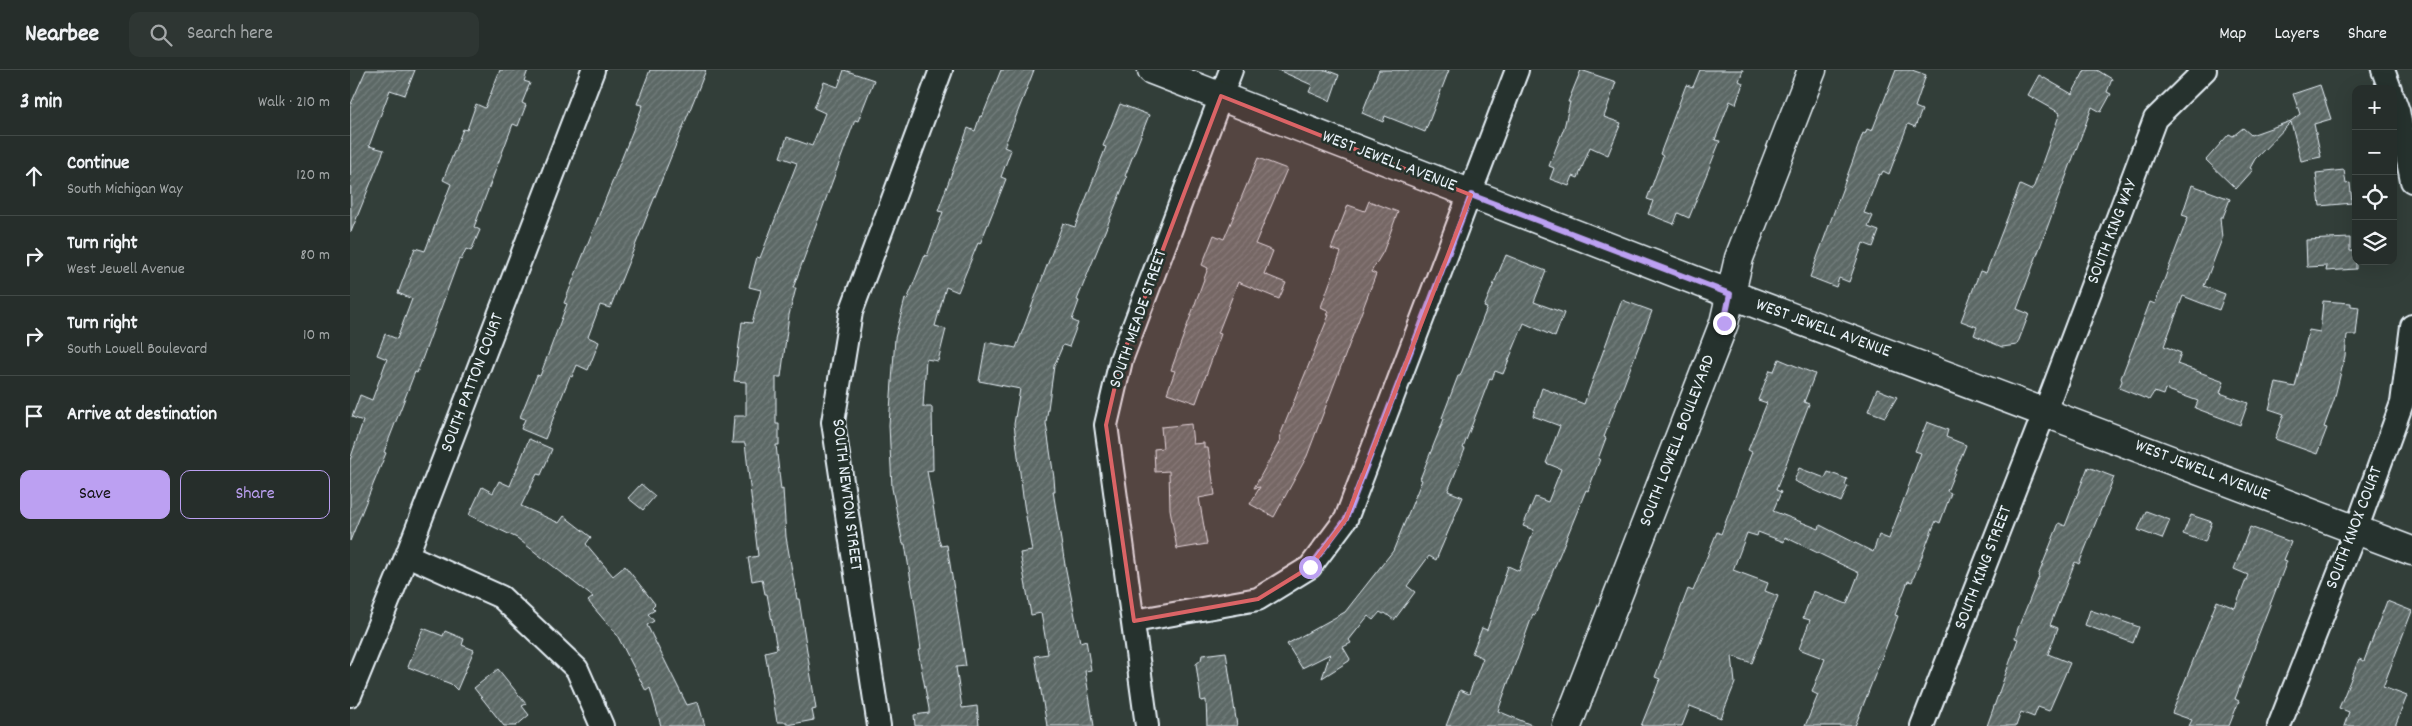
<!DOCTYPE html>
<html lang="en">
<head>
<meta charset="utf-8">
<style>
	body { margin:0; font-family:Dekko,sans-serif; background:#2e3633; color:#f1f3f6 }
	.controls { position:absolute; right:15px; top:15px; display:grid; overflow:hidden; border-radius:10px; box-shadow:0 5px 20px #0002 }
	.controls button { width:45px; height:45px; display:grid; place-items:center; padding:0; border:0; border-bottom:1px solid #424a47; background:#262e2b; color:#f1f3f6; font:25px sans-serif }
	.stop { position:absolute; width:15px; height:15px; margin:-11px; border:4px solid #bca0f2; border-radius:50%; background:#fff }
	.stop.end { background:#bca0f2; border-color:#fff; box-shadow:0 1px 5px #0008 }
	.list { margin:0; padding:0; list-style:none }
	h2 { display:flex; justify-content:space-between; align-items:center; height:65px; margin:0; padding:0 20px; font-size:21px }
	h2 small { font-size:16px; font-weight:400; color:#a4a8a9 }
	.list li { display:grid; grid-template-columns:32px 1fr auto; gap:15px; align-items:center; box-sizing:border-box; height:80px; padding:0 20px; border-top:1px solid #424a47 }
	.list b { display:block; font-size:19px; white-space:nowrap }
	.list p { margin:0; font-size:16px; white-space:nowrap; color:#a4a8a9 }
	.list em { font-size:16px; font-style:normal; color:#a4a8a9 }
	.actions { display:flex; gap:10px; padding:15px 20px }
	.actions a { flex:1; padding:11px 0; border:1px solid #bca0f2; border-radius:10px; text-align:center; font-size:18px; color:#bca0f2 }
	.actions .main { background:#bca0f2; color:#111 }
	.icon { flex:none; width:28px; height:28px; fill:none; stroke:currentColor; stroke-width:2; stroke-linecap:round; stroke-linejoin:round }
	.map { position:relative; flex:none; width:2062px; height:656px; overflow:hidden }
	header { display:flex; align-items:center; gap:30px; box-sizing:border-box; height:70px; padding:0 25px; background:#262e2b; border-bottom:1px solid #424a47 }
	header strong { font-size:24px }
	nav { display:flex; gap:28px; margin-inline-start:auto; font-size:18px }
	.search { width:350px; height:45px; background:#2e3633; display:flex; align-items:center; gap:12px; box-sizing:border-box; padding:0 18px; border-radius:10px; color:#a4a8a9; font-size:19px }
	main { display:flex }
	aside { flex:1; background:#262e2b }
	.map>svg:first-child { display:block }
	.building { fill:url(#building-hatch); stroke:#e8f1f8 }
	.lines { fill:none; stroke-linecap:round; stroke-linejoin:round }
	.street-casing { stroke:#e8f1f8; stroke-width:26 }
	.secondary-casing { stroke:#e8f1f8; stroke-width:31 }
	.street { stroke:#26332d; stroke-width:22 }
	.secondary { stroke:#26332d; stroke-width:28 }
	.route { stroke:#bca0f2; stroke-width:6 }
	.marked { fill:#db6466; fill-opacity:0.2; stroke:#db6466; stroke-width:4; stroke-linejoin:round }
	.labels { text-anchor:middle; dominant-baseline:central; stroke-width:5; stroke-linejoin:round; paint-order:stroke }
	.street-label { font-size:18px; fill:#e8f1f8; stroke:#26332d }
</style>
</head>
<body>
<header>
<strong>Nearbee</strong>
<div class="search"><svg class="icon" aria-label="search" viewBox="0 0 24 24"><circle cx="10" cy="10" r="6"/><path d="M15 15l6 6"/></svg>Search here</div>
<nav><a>Map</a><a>Layers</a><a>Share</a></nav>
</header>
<main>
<aside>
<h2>3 min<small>Walk · 210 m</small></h2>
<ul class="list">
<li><svg class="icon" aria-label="ahead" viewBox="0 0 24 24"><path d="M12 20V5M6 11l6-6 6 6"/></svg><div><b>Continue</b><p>South Michigan Way</p></div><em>120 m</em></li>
<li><svg class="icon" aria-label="right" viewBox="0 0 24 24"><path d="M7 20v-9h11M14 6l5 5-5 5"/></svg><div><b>Turn right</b><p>West Jewell Avenue</p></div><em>80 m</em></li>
<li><svg class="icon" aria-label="right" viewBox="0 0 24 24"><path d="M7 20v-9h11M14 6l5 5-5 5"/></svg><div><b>Turn right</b><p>South Lowell Boulevard</p></div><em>10 m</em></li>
<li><svg class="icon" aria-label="arrive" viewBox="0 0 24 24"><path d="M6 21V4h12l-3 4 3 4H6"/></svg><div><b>Arrive at destination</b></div></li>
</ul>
<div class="actions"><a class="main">Save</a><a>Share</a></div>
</aside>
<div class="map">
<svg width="2062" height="656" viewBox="0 0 2062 656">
	<defs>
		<pattern id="building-hatch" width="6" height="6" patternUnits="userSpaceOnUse" patternTransform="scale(1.25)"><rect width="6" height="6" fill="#5c6865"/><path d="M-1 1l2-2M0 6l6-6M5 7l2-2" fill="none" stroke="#737e7c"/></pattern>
	</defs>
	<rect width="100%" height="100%" fill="#323e39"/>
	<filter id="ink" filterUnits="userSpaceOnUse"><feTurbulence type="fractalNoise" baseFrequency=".02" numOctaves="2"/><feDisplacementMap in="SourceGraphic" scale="10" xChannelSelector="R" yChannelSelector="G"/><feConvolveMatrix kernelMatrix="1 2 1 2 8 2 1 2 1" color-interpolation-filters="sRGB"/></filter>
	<g filter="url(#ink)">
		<path class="building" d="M 16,0 L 65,0 L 55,25 L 40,20 L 19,76 L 34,80 L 1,162 L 0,36 Z
			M 150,0 L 178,0 L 174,11 L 180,13 L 172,33 L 176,35 L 168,56 L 163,54 L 124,157 L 130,160 L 121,181 L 116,179 L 111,190 L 109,189 L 67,303 L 65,302 L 34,382 L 36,383 L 0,471 L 0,390 L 13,351 L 2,347 L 10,325 L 22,330 L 37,289 L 27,285 L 35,264 L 47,269 L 62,229 L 48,223 L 65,178 L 75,181 L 101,114 L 93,110 L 113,59 L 117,60 L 126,34 L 135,38 Z
			M 300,0 L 356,0 L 260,238 L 250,235 L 238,267 L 249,272 L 238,300 L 227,295 L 222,307 L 220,306 L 195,369 L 171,359 L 175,349 L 170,347 L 187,305 L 190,306 L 217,234 L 214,233 L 293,35 L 287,34 Z
			M 494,0 L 524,10 L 508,51 L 505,50 L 443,218 L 446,218 L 439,245 L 431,307 L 426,307 L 426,354 L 429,354 L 429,375 L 426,375 L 431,420 L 433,419 L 436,467 L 447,529 L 449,529 L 466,639 L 462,640 L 464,650 L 437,655 L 437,652 L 427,652 L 415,582 L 427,579 L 417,524 L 415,524 L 412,509 L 402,511 L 398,488 L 408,486 L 395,373 L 382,373 L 384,346 L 396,346 L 396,312 L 384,311 L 392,252 L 402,253 L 411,220 L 399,217 L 407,187 L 410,188 L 447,93 L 430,87 L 437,67 L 462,76 L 475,43 L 464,38 L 474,12 L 488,17 Z
			M 651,0 L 684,0 L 654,77 L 661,80 L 651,107 L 656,109 L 630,174 L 628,173 L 608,222 L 596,217 L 585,256 L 596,259 L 588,291 L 576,289 L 573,337 L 582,337 L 583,400 L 577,401 L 589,470 L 591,476 L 597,475 L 616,596 L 606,597 L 612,638 L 627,636 L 629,656 L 565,656 L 564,645 L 579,643 L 579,639 L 568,580 L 571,580 L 565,536 L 555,474 L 553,474 L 542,418 L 539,355 L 545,268 L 555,229 L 557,230 L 575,185 L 577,186 L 593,142 L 588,141 L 618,58 L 625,61 L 630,46 L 632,47 Z
			M 928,0 L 976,0 L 989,5 L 980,31 L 959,22 L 962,15 Z
			M 1029,0 L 1099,0 L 1075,62 L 1035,46 L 1033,52 L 1012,43 Z
			M 1231,0 L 1266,12 L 1254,47 L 1271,53 L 1258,85 L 1240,77 L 1228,108 L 1223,106 L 1219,116 L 1200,109 L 1204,98 L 1199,96 L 1214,58 L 1220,32 L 1218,32 Z
			M 1350,0 L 1393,0 L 1389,11 L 1393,13 L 1386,34 L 1380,31 L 1365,70 L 1370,71 L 1339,148 L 1328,143 L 1324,154 L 1298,144 L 1303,131 L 1297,129 L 1313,86 L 1310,84 L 1336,15 L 1343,17 Z
			M 1546,0 L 1562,0 L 1576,5 L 1565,37 L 1572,40 L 1565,57 L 1558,54 L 1539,104 L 1533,101 L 1531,105 L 1529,104 L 1514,143 L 1523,146 L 1518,157 L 1529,161 L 1523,177 L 1513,173 L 1499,212 L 1489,208 L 1486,217 L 1460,207 L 1513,63 L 1515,64 L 1517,59 L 1522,61 Z
			M 1735,0 L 1747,0 L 1762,9 L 1757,22 L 1761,24 L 1751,42 L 1742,37 L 1720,96 L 1667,239 L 1679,244 L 1667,275 L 1652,277 L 1624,265 L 1627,257 L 1611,251 L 1630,201 L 1636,203 L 1670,115 L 1681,120 L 1684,116 L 1710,43 L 1678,25 L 1689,5 L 1722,24 Z
			M 1970,15 L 1981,49 L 1964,54 L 1971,87 L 1951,91 L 1941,52 L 1905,89 L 1900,98 L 1903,100 L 1886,119 L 1856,90 L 1879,64 L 1883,66 L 1893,58 L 1901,65 L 1941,51 L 1950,44 L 1943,24 Z
			M 770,34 L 799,45 L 775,106 L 777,107 L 727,230 L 729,231 L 722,250 L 728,253 L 719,277 L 713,275 L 704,296 L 696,353 L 704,408 L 705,421 L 703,421 L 715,495 L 730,572 L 736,570 L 741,600 L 735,601 L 744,656 L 697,656 L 685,586 L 698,584 L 691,543 L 681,545 L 670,483 L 682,481 L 674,435 L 664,354 L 670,319 L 629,311 L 636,272 L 666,278 L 713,153 L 725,157 L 756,77 L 753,76 Z
			M 908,88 L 937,99 L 905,174 L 923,181 L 914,204 L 936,213 L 929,229 L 888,212 L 868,263 L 871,264 L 846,333 L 817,323 L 825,301 L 821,300 L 858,198 L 852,195 L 864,165 L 874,169 Z
			M 1994,100 L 1996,114 L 2000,113 L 2002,133 L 1970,136 L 1966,103 Z
			M 1842,115 L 1880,129 L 1873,147 L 1870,147 L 1872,169 L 1854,216 L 1875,224 L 1869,240 L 1833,226 L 1814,276 L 1831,283 L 1827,294 L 1874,311 L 1870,323 L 1898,333 L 1890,355 L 1845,338 L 1848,331 L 1815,319 L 1813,325 L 1804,322 L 1799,330 L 1769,318 L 1772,311 L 1771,308 L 1800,232 L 1805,234 L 1838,147 L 1832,145 Z
			M 1019,131 L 1048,142 L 1033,182 L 1021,202 L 1026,204 L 957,386 L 924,447 L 900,434 L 910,417 L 904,418 L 931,369 L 929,368 L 979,245 L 977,245 L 979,241 L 971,237 L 991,182 L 981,179 L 998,135 L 1015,141 Z
			M 2000,168 L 2000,181 L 2006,181 L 2006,199 L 1976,201 L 1977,196 L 1957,197 L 1956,170 Z
			M 1156,185 L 1196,201 L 1184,232 L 1214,243 L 1205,267 L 1174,253 L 1153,304 L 1145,301 L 1142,309 L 1140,308 L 1113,378 L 1115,379 L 1098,421 L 1113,427 L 1086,490 L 1079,486 L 1057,516 L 1065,522 L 1044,550 L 1035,543 L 1033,544 L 1030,542 L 1023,550 L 1018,546 L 999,570 L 1001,573 L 993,577 L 1000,589 L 999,591 L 972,608 L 980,584 L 952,598 L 937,574 L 995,542 L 1043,481 L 1072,410 L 1070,409 L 1094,349 L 1092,348 L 1108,306 L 1110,306 L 1137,238 L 1134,237 Z
			M 1272,230 L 1302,241 L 1254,367 L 1256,368 L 1248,389 L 1250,389 L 1238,421 L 1236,420 L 1185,545 L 1183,544 L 1148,641 L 1184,656 L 1096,656 L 1110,620 L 1119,624 L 1133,588 L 1122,583 L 1132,558 L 1137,560 L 1158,496 L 1169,501 L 1184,460 L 1173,456 L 1185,427 L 1198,432 L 1211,399 L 1196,393 L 1210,356 L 1183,346 L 1192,318 L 1234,334 Z
			M 1973,231 L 2001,233 L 2001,236 L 2009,237 L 2006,265 L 1997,265 L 1995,286 L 1984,330 L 1974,357 L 1977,358 L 1967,384 L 1925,369 L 1934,344 L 1919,339 L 1926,313 L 1945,317 L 1959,260 L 1970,262 Z
			M 1429,289 L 1465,304 L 1454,332 L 1459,334 L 1426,420 L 1431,422 L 1423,441 L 1469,459 L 1470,455 L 1523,482 L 1529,465 L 1539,469 L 1571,383 L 1565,381 L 1577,352 L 1598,360 L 1596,367 L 1616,375 L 1597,421 L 1601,423 L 1590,453 L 1586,451 L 1582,460 L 1562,512 L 1558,511 L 1545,545 L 1548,546 L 1505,656 L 1455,656 L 1468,625 L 1462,622 L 1475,589 L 1449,579 L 1460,550 L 1453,548 L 1463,521 L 1497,534 L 1509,503 L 1435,467 L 1434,472 L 1408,462 L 1407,466 L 1397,463 L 1383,500 L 1418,513 L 1415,521 L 1428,526 L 1402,593 L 1382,586 L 1385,613 L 1371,648 L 1340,636 L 1332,656 L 1291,656 L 1310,609 L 1305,607 L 1338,519 L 1343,521 L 1367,462 L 1371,464 L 1402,382 L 1398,380 L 1417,333 L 1408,330 L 1420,300 L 1424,301 Z
			M 1527,319 L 1547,327 L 1535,347 L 1518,341 Z
			M 841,354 L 843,374 L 854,373 L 854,378 L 858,378 L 865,425 L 849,428 L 857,474 L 827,479 L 820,439 L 819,401 L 805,402 L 804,379 L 813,378 L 811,357 Z
			M 179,369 L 202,379 L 191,405 L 187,404 L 171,436 L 209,453 L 214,446 L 241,467 L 236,474 L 263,506 L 275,496 L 305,534 L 302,537 L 305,540 L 298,544 L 304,551 L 297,555 L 337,635 L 348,632 L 355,656 L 311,656 L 300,618 L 296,621 L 267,565 L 238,531 L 243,527 L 167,468 L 119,445 L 132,417 L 143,423 L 149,411 L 160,416 Z
			M 1738,397 L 1764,407 L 1729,494 L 1725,492 L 1700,555 L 1708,558 L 1698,584 L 1720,593 L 1699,641 L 1688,637 L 1684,647 L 1671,642 L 1666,656 L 1637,656 L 1668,569 L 1665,568 L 1668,558 L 1689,507 L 1688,506 L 1709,453 L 1715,456 Z
			M 1449,398 L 1475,408 L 1478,402 L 1497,409 L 1495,415 L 1498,416 L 1491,432 L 1444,411 Z
			M 291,414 L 305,426 L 293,440 L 278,428 Z
			M 1796,441 L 1820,450 L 1812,469 L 1788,460 Z
			M 1841,445 L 1862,452 L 1855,472 L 1833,464 Z
			M 1900,457 L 1941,472 L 1934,490 L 1937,491 L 1906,571 L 1907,571 L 1885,629 L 1889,631 L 1879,656 L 1839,656 L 1842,650 L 1822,643 L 1867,531 L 1885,538 L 1898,505 L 1884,499 Z
			M 2037,531 L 2062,541 L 2033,617 L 2057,626 L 2045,656 L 1994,656 L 1999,642 L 1989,638 L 2009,589 L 2014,591 Z
			M 1740,540 L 1789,557 L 1783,573 L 1735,555 Z
			M 73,558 L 93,566 L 95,561 L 114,569 L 112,575 L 124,580 L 107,620 L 101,614 L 58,597 Z
			M 876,582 L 887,656 L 857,656 L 856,630 L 851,631 L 846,594 L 851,590 L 852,585 Z
			M 148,599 L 176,634 L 172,636 L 179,645 L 166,656 L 154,656 L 124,618 Z"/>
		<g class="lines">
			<g class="street-casing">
				<path id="street" d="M 2033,0 L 2040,19
					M 2043,27 L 2048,41 L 2062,111
					M 57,485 L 151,527 L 227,599 L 252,656
					M 784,551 L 908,529 L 960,497 L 996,449 L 1167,0
					M 0,625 L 57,485 L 243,0
					M 529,656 L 483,352 L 501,242 L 591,0
					M 797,656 L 756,355 L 771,290 L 881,0
					M 1572,656 L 1695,341 L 1805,49 L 1855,0
					M 1929,656 L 2006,460 L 2052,333 L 2062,256"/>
			</g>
			<g class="secondary-casing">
				<path id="secondary" d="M 802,0 L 1380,224 L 2062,481
					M 1217,656 L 1374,253 L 1389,188 L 1462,0"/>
			</g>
			<use href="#street" class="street"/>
			<use href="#secondary" class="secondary"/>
		</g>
	</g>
	<g class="lines" filter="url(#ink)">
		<path class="route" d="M 960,497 L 996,449 L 1121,125 L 1380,224 L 1374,253"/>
	</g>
	<path class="marked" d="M 871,26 L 1121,125 L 996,449 L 960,497 L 908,529 L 784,551 L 756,355 L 771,290 Z"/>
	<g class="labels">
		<g class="street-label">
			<text transform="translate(1039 92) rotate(21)">WEST JEWELL AVENUE</text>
			<text transform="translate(1763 162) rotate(-69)">SOUTH KING WAY</text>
			<text transform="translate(789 249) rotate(-71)">SOUTH MEADE STREET</text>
			<text transform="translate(1473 259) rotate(20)">WEST JEWELL AVENUE</text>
			<text transform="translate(123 313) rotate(-69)">SOUTH PATTON COURT</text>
			<text transform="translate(1328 371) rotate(-69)">SOUTH LOWELL BOULEVARD</text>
			<text transform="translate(1852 401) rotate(21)">WEST JEWELL AVENUE</text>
			<text transform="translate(496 425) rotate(83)">SOUTH NEWTON STREET</text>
			<text transform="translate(2005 458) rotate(-69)">SOUTH KNOX COURT</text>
			<text transform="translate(1634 498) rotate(-69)">SOUTH KING STREET</text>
		</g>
	</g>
</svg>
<div class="controls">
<button>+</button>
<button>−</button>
<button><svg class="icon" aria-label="locate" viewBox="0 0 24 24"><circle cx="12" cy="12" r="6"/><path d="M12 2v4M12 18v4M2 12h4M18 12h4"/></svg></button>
<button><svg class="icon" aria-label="layers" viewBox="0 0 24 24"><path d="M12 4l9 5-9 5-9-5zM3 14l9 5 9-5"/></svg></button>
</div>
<div class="stop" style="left:960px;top:497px"></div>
<div class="stop end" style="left:1374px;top:253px"></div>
</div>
</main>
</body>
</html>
